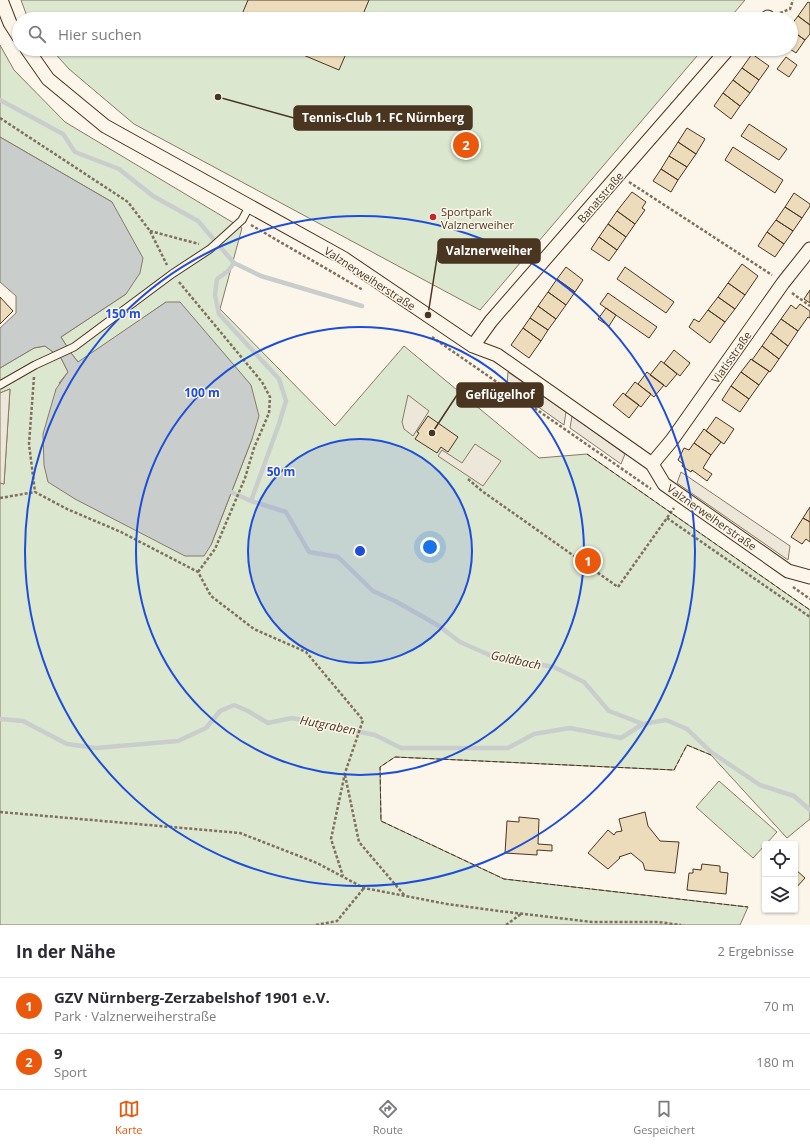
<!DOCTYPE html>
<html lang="de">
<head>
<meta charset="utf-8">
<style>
	body { margin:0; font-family:"Open Sans",sans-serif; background:#f7f7f7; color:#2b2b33 }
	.controls { position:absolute; right:12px; bottom:12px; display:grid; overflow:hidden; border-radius:4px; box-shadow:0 1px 3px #0004 }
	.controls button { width:36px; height:36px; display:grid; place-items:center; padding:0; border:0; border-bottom:1px solid #e1e1e2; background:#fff; color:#2b2b33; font:20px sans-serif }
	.you { position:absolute; left:430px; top:547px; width:14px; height:14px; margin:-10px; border:3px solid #fff; border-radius:50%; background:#1a73e8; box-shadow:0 0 0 6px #1a73e833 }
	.badge { display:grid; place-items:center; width:26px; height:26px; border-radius:50%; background:#ea580c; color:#fff; font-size:13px; font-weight:700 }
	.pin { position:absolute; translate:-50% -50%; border:2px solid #fff; box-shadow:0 1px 4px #0006 }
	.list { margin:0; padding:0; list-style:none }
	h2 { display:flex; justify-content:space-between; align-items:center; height:52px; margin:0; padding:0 16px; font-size:17px }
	h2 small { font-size:13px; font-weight:400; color:#7c7c81 }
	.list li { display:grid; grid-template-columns:26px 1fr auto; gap:12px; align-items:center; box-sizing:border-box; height:56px; padding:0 16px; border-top:1px solid #e1e1e2 }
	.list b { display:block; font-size:15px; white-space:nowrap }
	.list p { margin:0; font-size:13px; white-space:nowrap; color:#7c7c81 }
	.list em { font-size:13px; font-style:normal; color:#7c7c81 }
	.icon { flex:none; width:22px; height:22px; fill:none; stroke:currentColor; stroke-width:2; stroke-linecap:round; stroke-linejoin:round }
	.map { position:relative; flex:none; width:810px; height:925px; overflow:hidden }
	.search { position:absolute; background:#fff; box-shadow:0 1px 3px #0004; left:12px; right:12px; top:12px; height:44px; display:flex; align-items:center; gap:10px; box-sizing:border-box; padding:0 14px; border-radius:22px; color:#7c7c81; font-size:15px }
	.sheet { height:164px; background:#fff }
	nav { display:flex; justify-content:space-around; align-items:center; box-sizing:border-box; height:56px; border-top:1px solid #e1e1e2; background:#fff; font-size:11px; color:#7c7c81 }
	nav a { display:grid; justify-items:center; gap:2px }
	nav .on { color:#ea580c }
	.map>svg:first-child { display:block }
	.green { fill:#dce7d0; stroke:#887966 }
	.parking { fill:#ede7d9; stroke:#887966 }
	.water { fill:#c9cecd; stroke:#887966 }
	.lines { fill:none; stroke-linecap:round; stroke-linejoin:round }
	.stream { stroke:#c9cecd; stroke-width:4.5 }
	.building { fill:#ecdcbc; stroke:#4a3520 }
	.service-casing { stroke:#4a3520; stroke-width:9 }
	.minor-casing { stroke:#4a3520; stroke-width:15 }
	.path { stroke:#7f6f5c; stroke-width:2.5; stroke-dasharray:3 2; stroke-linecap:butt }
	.service { stroke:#fbf6e9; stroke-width:7 }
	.minor { stroke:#fbf6e9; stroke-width:13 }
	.fence { stroke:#4a3520; stroke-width:1; stroke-dasharray:5 2; stroke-linecap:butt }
	.ring { fill:none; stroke:#1d4ed8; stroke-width:2 }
	.poi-dot { fill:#c62828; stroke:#fbf6e9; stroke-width:1.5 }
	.labels { text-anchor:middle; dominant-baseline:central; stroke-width:3; stroke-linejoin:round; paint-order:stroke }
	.street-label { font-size:11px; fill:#4a3520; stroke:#fbf6e9 }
	.poi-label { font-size:11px; fill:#4a3520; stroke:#fbf6e9; text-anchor:start }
	.water-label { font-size:12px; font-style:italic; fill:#4a3520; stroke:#fbf6e9 }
	.centre { fill:#1d4ed8; stroke:#fbf6e9; stroke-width:2 }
	.ring-label { font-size:12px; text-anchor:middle; font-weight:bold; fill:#1d4ed8; stroke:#fbf6e9; stroke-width:3; stroke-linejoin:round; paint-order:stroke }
	.leader { fill:none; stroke:#4a3520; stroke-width:1.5 }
	.callout-dot { fill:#4a3520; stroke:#fbf6e9; stroke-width:1.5 }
	.callout { fill:#4a3520; stroke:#4a3520; stroke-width:1.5 }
	.callout-label { font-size:12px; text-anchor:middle; font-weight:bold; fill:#fff }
</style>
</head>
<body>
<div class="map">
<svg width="810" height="925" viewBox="0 0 810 925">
	<rect width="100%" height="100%" fill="#fbf6e9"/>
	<path class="green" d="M 21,0 L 745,0 L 729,19 L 28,19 Z
		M 0,45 L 14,70 L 65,122 L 242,228 L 220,309 L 335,426 L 404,346 L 539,458 L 587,454 L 810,610 L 810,819 L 787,838 L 711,755 L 687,745 L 674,770 L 395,757 L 380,767 L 381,821 L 504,879 L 748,907 L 740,925 L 0,925 L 0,483 L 4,484 L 10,389 L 0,393 L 0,368 L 34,348 L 45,346 L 61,358 L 68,372 L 59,383 L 211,545 L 252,439 L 166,302 L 79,363 L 71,353 L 61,337 L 126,294 L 112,202 L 0,137 Z
		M 51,49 L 703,49 L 480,310 L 134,124 L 69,69 Z
		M 719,781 L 777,832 L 753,858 L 696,807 Z"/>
	<path class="parking" d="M 508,372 L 566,412 L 564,425 L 507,385 Z
		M 10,389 L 4,484 L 0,483 L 0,393 Z
		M 408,395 L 429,411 L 413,436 L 404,429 L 402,422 Z
		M 572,416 L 625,454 L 621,464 L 570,428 Z
		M 475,444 L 501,461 L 483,486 L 438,456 L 442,450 L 462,463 Z
		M 681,472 L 790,546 L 788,560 L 677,483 Z"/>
	<path class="water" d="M 0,137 L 112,202 L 143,258 L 140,273 L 126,294 L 61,337 L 71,353 L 78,362 L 166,302 L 180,302 L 251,385 L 259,416 L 252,439 L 211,545 L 204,556 L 185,556 L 75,499 L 48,482 L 44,465 L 43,434 L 56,389 L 68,372 L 61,358 L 45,346 L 34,348 L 0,368 L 0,328 L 16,313 L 16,296 L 0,282 Z"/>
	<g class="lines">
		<path class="stream" d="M 0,100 L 63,134 L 75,152 L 119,169 L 153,196 L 198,221 L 234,263 L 261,276 L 362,306
			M 234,263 L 228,271 L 217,279 L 215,295 L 219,314 L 279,379 L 286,401 L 279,424 L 251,501
			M 231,492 L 251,501 L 286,512 L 309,552 L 338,557 L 373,591 L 397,602 L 439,626 L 460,642 L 494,657 L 554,667 L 584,682 L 609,711 L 643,724 L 666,720 L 687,729 L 711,752 L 760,785 L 794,796 L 810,810
			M 0,719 L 23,721 L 67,744 L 96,748 L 178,741 L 206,728 L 220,711 L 234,705 L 248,711 L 268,723 L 292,718 L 375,735 L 401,748 L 508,748 L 534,734 L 570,728 L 621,738 L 643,724"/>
	</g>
	<path class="building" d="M 248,0 L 369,0 L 361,19 L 240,19 Z
		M 808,2 L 810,3 L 810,25 L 798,16 Z
		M 798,16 L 810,25 L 810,34 L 805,40 L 791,30 L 791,25 Z
		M 791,30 L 805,40 L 796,53 L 790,49 L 791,49 Z
		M 289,49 L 348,49 L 339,70 Z
		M 752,54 L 769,66 L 759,80 L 742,68 Z
		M 786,57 L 797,65 L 789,77 L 777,69 Z
		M 742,68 L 759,80 L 750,93 L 733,80 Z
		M 733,80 L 750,93 L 740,106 L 723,93 Z
		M 723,93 L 740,106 L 731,119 L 714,106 Z
		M 749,124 L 787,149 L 779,160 L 741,136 Z
		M 687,128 L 705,139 L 696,154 L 678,142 Z
		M 678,142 L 696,154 L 687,167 L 669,156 Z
		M 733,147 L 783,180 L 775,193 L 725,160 Z
		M 669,156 L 687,167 L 678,180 L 661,169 Z
		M 661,169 L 678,180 L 671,192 L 653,181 Z
		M 632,192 L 646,202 L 642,208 L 645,210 L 635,224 L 617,211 Z
		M 794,193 L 810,204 L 810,206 L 802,218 L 785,207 Z
		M 785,207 L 802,218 L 793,231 L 776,220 Z
		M 617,211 L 635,224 L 626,237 L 608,224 Z
		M 776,220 L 793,231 L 784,244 L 767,232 Z
		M 608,224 L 626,237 L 617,250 L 599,237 Z
		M 767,232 L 784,244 L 775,257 L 758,246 Z
		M 599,237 L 617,250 L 609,261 L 591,249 Z
		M 742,264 L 758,276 L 745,295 L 728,283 Z
		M 566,267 L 583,280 L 575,292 L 557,279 Z
		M 625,267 L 674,302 L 666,313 L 617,279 Z
		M 557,279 L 575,292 L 566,305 L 548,292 Z
		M 728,283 L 745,295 L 735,309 L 718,297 Z
		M 810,290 L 810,303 L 804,299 Z
		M 548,292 L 566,305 L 556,319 L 538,306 Z
		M 608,293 L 657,327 L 649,338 L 600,304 Z
		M 0,297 L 13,311 L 0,324 Z
		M 718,297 L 735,309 L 725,322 L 708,310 Z
		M 800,304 L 810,311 L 810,318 L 808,317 L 798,331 L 781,319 L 791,305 L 796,309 Z
		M 538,306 L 556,319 L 548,330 L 530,318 Z
		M 606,308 L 616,315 L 609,326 L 598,319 Z
		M 708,310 L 725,322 L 710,343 L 689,327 L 694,319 L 699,322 Z
		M 530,318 L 548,330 L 541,341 L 523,328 Z
		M 781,319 L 798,331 L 788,346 L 771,333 Z
		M 523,328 L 541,341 L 529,358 L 511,345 Z
		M 771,333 L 788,346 L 779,359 L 762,346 Z
		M 762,346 L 779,359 L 770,372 L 752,360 Z
		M 674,350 L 690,363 L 680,376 L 664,363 Z
		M 751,359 L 769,371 L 759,385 L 741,372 Z
		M 661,361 L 677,374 L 666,387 L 650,375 Z
		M 647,372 L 664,385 L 654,397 L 638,384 Z
		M 741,372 L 759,385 L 749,399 L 731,386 Z
		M 635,382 L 651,394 L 641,407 L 625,395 Z
		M 731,386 L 749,399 L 740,412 L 722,400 Z
		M 623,393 L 639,405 L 629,418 L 613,405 Z
		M 428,416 L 458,437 L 448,452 L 441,447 L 437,453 L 415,439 L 419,433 L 417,432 Z
		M 716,417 L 734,429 L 724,444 L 706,431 Z
		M 704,429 L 721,442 L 711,455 L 694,443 Z
		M 694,443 L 711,455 L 703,468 L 712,474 L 707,481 L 692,470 L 691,472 L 682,466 L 683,464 L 678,460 L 684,448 L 689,450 Z
		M 810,507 L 810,522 L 803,518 Z
		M 803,518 L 810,522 L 810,542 L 806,539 L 802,544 L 791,537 Z
		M 645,812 L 648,826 L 660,841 L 679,842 L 675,873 L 645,870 L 643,863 L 631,853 L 619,857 L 620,858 L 608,869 L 588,853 L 608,830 L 614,835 L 616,832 L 622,831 L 619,819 Z
		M 519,817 L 539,819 L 538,844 L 552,845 L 552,851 L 537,850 L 537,855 L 505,853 L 507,821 L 519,822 Z
		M 702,864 L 720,866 L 720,872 L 728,873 L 726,894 L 687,890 L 689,873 L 693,873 L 693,869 L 701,870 Z
		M 795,869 L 805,878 L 795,889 Z"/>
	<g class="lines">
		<g class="service-casing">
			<path id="service" d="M 0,385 L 35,365 L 74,347 L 172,274 L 210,249 L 242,220 L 249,207"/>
		</g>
		<g class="minor-casing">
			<path id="minor" d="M 1,0 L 10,23 L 19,37
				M 765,19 L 768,17
				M 27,49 L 48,79 L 105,126 L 343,258 L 473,346 L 497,355 L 652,464 L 664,484 L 788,571 L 810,577
				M 473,346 L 491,321 L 728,49
				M 652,464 L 672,440 L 783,283 L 810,249"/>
		</g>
		<path class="path" d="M 780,13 L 790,9 L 793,0
			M 0,118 L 128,202 L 150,231 L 167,265
			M 629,182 L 772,275
			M 251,225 L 363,290
			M 150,231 L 199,244
			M 179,282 L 262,382 L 270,397 L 269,413 L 254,448 L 245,478 L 215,549 L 198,572
			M 792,293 L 810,306
			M 432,337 L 651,489
			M 34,377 L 29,444 L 35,492
			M 468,479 L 482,491 L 618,587 L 674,508
			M 0,498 L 35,492 L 67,509 L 121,532 L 198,572 L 211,596 L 254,629 L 306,652 L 363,720 L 345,773 L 331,839 L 343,876
			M 667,518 L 810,617
			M 793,587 L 810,599
			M 345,775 L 359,842 L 405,896
			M 0,812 L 240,833 L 317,863 L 364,888 L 447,904 L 499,911 L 592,922 L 658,922 L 681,925
			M 316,925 L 337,921 L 364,888
			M 506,925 L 521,914"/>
		<use href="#service" class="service"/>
		<use href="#minor" class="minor"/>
		<path class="fence" d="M 587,454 L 810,610
			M 711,755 L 687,745 L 674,770 L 395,757 L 380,767 L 381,821 L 504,879 L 748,907"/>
	</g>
	<circle cx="360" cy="551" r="112" fill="#1d4ed8" fill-opacity=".12"/>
	<g class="ring">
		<circle cx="360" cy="551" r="112"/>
		<circle cx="360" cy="551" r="224"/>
		<circle cx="360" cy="551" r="335"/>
	</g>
	<circle class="poi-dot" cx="433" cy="217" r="4"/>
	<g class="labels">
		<g class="street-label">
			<text transform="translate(600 197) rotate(-49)">Banatstraße</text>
			<text transform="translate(370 278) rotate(33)">Valznerweiherstraße</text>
			<text transform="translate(731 357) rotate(-55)">Viatisstraße</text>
			<text transform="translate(712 517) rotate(35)">Valznerweiherstraße</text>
		</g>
		<g class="poi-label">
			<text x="441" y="211">Sportpark<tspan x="441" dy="13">Valznerweiher</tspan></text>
		</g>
		<g class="water-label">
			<text transform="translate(516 660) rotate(12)">Goldbach</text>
			<text transform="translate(328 725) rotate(11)">Hutgraben</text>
		</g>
	</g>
	<circle cx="360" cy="551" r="6" class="centre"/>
	<g class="ring-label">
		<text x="123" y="318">150 m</text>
		<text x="202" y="397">100 m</text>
		<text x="281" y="476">50 m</text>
	</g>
	<path class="leader" d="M218 97L294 118M428 315L438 251M432 433L457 395"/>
	<g class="callout-dot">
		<circle cx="218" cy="97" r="4"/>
		<circle cx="428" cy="315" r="4"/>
		<circle cx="432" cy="433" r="4"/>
	</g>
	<g class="callout">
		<rect x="294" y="106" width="178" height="24" rx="4"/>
		<rect x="438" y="239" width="102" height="24" rx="4"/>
		<rect x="457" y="383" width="86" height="24" rx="4"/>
	</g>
	<g class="callout-label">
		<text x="383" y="122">Tennis-Club 1. FC Nürnberg</text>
		<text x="489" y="255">Valznerweiher</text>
		<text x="500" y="399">Geflügelhof</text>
	</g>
</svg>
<div class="controls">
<button><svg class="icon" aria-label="locate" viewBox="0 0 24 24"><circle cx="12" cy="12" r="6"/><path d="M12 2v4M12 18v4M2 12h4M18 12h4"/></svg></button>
<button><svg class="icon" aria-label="layers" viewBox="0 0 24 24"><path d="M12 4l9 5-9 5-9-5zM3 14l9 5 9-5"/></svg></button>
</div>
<div class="you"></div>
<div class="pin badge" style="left:588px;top:561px">1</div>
<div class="pin badge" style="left:466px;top:145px">2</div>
<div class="search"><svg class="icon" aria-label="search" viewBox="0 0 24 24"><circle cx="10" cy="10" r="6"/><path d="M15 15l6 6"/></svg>Hier suchen</div>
</div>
<section class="sheet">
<h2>In der Nähe<small>2 Ergebnisse</small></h2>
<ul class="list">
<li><span class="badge">1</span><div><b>GZV Nürnberg-Zerzabelshof 1901 e.V.</b><p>Park · Valznerweiherstraße</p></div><em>70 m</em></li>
<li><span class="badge">2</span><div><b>9</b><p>Sport</p></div><em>180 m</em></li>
</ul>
</section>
<nav>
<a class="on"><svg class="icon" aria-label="map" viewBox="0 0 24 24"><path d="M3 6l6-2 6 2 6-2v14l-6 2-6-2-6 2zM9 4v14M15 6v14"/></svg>Karte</a>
<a><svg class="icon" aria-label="directions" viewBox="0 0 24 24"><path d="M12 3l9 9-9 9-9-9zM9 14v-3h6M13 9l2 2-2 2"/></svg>Route</a>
<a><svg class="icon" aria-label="saved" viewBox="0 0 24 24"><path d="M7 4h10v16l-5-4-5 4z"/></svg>Gespeichert</a>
</nav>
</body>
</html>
